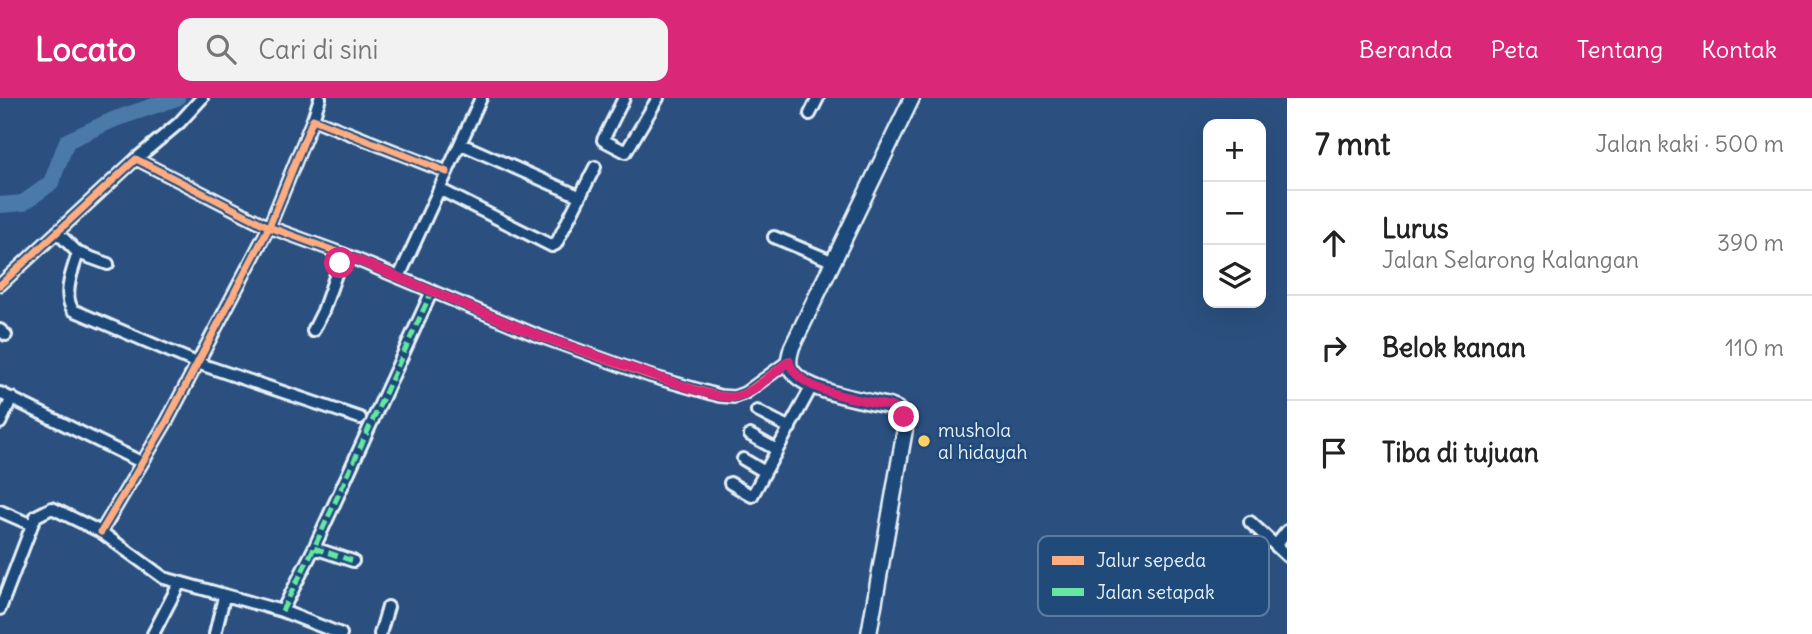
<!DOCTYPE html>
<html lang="id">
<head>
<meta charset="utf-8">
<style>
	body { margin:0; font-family:Delius,sans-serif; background:#f2f2f2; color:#222 }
	.controls { position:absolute; right:21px; top:21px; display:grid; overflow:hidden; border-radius:14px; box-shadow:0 7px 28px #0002 }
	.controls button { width:63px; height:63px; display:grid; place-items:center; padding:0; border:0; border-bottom:2px solid #e0e0e0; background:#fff; color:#222; font:35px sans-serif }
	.stop { position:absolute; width:21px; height:21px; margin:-16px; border:5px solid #db2777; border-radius:50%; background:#fff }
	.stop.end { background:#db2777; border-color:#fff; box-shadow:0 2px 7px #0008 }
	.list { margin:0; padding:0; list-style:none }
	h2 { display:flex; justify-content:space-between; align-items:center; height:91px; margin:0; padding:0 28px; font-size:30px }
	h2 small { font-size:23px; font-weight:400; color:#767676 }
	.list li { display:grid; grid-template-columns:46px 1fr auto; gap:21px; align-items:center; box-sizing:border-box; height:105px; padding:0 28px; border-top:2px solid #e0e0e0 }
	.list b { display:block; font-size:26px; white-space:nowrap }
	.list p { margin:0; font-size:23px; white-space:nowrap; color:#767676 }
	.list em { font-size:23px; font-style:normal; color:#767676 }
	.icon { flex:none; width:38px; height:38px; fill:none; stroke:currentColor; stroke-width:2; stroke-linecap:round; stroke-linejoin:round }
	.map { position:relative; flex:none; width:1287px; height:536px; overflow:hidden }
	header { display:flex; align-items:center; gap:42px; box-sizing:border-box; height:98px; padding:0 35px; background:#db2777; color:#fff }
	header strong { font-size:33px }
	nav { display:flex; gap:38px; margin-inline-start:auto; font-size:24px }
	.search { width:490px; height:63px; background:#f2f2f2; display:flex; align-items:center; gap:18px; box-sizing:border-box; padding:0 24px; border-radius:14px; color:#767676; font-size:26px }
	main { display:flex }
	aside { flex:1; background:#fff }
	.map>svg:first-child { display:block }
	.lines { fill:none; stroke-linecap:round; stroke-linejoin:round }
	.river { stroke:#4b7aa8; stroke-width:16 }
	.minor-casing { stroke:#e8f1f8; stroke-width:16 }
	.major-casing { stroke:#e8f1f8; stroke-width:19 }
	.minor { stroke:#1f4a7a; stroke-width:10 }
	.major { stroke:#1f4a7a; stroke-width:14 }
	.quiet { stroke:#66e7a1; stroke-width:5; stroke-dasharray:10 5; stroke-linecap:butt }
	.cycleway-casing { stroke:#1f4a7a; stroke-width:11 }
	.cycleway { stroke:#ffac80; stroke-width:7 }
	.route { stroke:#db2777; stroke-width:9 }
	.poi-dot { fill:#ffd166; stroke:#1f4a7a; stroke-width:2.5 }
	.labels { text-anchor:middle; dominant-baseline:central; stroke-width:5; stroke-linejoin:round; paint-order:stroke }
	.poi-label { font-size:19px; fill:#e8f1f8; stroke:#1f4a7a; text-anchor:start }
	.key { fill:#1f4a7a; stroke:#5b7ca0; stroke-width:2 }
	.key-label { font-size:19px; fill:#e8f1f8 }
</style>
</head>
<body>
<header>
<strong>Locato</strong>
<div class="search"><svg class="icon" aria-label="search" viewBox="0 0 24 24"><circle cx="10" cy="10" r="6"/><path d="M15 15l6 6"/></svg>Cari di sini</div>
<nav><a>Beranda</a><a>Peta</a><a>Tentang</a><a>Kontak</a></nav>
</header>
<main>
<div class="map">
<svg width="1287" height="536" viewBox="0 0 1287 536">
	<rect width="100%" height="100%" fill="#2b507f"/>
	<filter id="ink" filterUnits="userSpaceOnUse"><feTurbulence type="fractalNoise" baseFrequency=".0143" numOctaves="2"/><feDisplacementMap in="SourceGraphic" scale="14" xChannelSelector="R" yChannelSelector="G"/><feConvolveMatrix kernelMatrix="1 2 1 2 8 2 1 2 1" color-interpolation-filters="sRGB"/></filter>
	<g filter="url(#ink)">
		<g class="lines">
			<path class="river" d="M 0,107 L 23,105 L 51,85 L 67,43 L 115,21 L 177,0"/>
			<g class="minor-casing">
				<path id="minor" d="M 624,0 L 603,42 L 626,54 L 658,0
					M 810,16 L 818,0
					M 313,21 L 320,0
					M 461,46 L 579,98
					M 136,61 L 179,25 L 202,0
					M 439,91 L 552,148 L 556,146 L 595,69
					M 57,134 L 78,155 L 108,166
					M 774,139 L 834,164
					M 78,155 C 73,171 62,197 73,212 L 197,265 L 360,320
					M 399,179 L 481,0
					M 0,187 L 136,61 L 269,129 L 343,156 L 536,237 L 650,278 L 720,298 L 734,299 L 745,295 L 789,263
					M 0,232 L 6,237
					M 313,233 L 323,213 L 343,156
					M 0,295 L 141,364
					M 757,313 L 790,330
					M 0,325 L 12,300
					M 750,337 L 777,352
					M 743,361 L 765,374
					M 730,385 L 752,398 L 812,288
					M 0,413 L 32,427
					M 1250,424 L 1287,458
					M 101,434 L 167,323 L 269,129 L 313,21 L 447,74
					M 1276,447 L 1287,433
					M 314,450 L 353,463
					M 0,511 L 32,427 L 36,418 L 52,410 L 101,434 L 164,480 L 282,513 L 341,536
					M 282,513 L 314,450 L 432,193
					M 153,536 L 179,486
					M 215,536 L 224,499
					M 380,536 L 388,509"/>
			</g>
			<g class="major-casing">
				<path id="major" d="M 869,536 L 905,331 L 904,319 L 897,311 L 889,308 C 865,302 803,294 791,271 C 787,264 790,256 792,249 L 912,0"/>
			</g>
			<use href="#minor" class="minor"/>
			<use href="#major" class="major"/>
			<path class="quiet" d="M 314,450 L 353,463
				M 282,513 L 314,450 L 432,193"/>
			<g class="cycleway-casing">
				<path id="cycleway" d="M 0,187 L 136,61 L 269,129 L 343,156 L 536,237 L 650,278 L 720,298 L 734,299 L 745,295 L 789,263
					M 101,434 L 167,323 L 269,129 L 313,21 L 447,74"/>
			</g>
			<use href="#cycleway" class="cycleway"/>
		</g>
	</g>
	<g class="lines" filter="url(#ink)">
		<path class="route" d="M 340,165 L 343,156 L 537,237 L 695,292 C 707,295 720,300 733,299 C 752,297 773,275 789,263 C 797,295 861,301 889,308 L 897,311 L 904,319"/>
	</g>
	<circle class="poi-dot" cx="924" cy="343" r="7"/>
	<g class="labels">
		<g class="poi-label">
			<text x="938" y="332">mushola<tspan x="938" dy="22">al hidayah</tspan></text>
		</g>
	</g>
	<rect x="1038" y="438" width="231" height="80" rx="10" class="key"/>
	<rect x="1052" y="458" width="32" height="9" fill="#ffac80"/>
	<rect x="1052" y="490" width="32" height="8" fill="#66e7a1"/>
	<g class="key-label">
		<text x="1096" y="469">Jalur sepeda</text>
		<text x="1096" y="501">Jalan setapak</text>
	</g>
</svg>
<div class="controls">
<button>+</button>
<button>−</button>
<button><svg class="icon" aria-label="layers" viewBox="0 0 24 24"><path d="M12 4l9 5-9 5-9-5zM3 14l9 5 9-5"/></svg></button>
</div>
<div class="stop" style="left:340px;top:165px"></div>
<div class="stop end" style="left:904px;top:319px"></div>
</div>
<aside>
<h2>7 mnt<small>Jalan kaki · 500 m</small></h2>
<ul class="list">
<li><svg class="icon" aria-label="ahead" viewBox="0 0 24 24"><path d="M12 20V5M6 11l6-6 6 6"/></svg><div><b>Lurus</b><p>Jalan Selarong Kalangan</p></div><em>390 m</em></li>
<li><svg class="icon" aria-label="right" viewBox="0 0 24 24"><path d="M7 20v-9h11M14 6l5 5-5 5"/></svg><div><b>Belok kanan</b></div><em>110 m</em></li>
<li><svg class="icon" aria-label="arrive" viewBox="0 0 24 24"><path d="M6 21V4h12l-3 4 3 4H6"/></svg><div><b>Tiba di tujuan</b></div></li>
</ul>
</aside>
</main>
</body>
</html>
